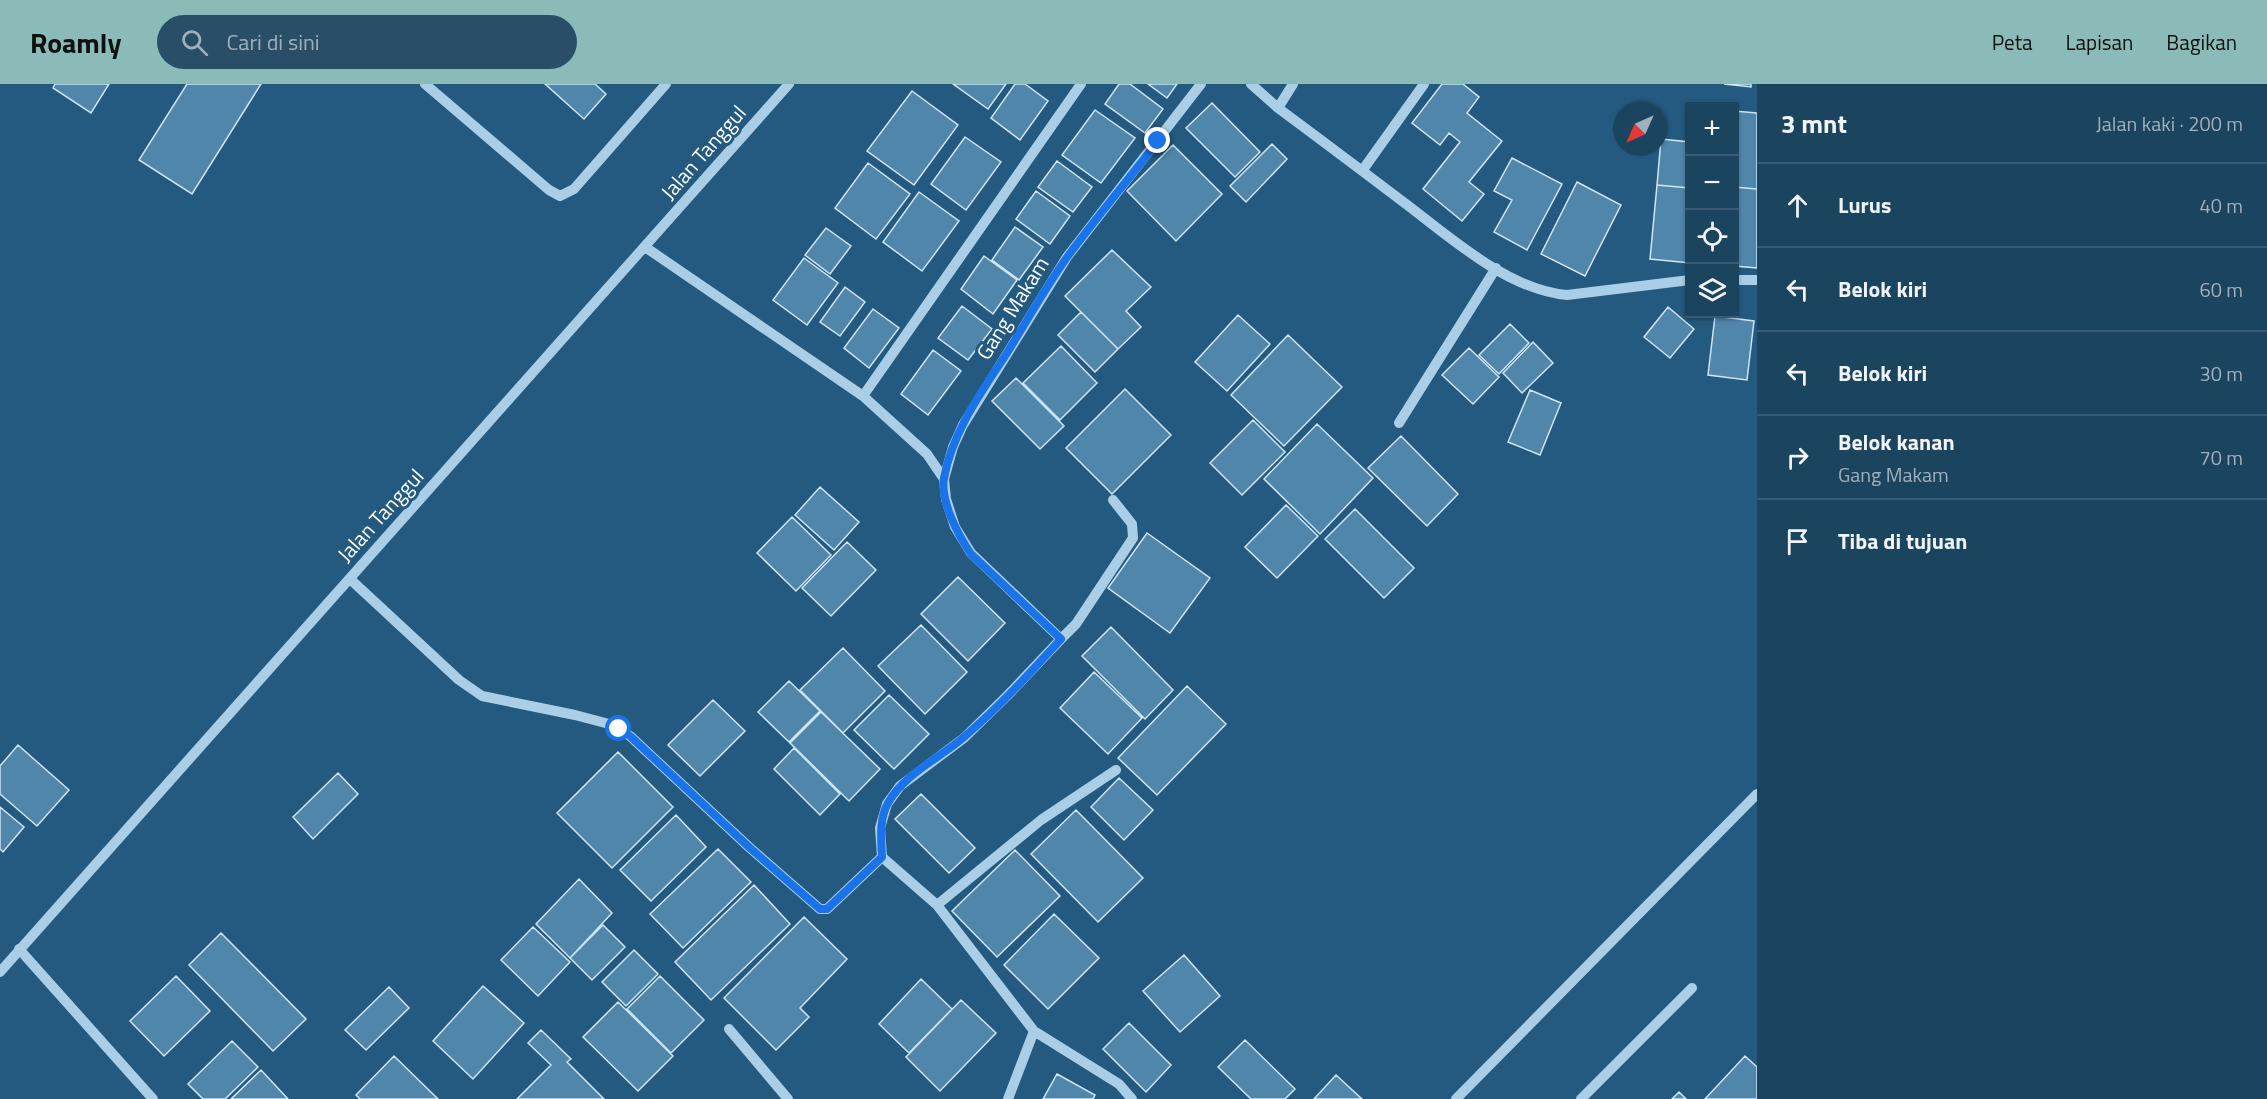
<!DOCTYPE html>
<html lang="id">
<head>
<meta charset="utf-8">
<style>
	body { margin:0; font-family:"Titillium Web",sans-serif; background:#284e68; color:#f1f3f6 }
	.controls { position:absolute; right:18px; top:18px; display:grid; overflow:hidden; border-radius:0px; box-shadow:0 2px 4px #0004 }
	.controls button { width:54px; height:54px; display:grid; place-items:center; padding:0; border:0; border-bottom:2px solid #395c74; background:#1b445f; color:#f1f3f6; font:30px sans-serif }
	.compass { position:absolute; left:1613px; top:18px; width:54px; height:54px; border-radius:50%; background:#1b445f; box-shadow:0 2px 4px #0004; rotate:225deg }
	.stop { position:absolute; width:18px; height:18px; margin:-14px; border:4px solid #1a73e8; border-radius:50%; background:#fff }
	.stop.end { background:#1a73e8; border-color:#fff; box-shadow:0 2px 6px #0008 }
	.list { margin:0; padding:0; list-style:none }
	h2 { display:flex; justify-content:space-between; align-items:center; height:78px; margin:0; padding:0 24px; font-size:26px }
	h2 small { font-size:20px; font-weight:400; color:#a0b0bd }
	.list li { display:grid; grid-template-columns:39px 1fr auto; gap:18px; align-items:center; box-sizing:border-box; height:84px; padding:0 24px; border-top:2px solid #395c74 }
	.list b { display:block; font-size:22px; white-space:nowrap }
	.list p { margin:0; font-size:20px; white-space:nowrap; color:#a0b0bd }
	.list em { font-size:20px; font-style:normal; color:#a0b0bd }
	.icon { flex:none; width:33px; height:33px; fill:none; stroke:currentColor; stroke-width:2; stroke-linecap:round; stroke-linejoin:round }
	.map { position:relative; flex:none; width:1757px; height:1015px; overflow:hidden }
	header { display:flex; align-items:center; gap:36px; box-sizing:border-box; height:84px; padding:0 30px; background:#8bbbb9; color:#111 }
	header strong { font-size:28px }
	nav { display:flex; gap:33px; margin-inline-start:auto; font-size:21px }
	.search { width:420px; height:54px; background:#284e68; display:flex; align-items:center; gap:15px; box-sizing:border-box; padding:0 21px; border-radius:33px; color:#a0b0bd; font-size:22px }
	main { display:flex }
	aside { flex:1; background:#1b445f }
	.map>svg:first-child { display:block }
	.building { fill:#5086aa; stroke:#cde5f5; stroke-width:1.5 }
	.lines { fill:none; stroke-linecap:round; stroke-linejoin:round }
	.minor { stroke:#a9cee6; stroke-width:10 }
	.route { stroke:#1a73e8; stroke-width:8 }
	.labels { text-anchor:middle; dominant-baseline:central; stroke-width:6; stroke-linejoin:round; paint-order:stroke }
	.street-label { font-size:21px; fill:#fff; stroke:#245a7f }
</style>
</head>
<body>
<header>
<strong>Roamly</strong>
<div class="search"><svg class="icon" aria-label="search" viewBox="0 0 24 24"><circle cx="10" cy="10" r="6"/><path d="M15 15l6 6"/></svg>Cari di sini</div>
<nav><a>Peta</a><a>Lapisan</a><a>Bagikan</a></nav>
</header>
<main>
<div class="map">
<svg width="1757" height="1015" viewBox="0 0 1757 1015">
	<rect width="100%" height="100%" fill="#245a7f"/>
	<path class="building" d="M 55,0 L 109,0 L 91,29 L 53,4 Z
		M 187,0 L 261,0 L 192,110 L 139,76 Z
		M 545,0 L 595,0 L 606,10 L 584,35 Z
		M 953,0 L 1006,0 L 988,25 Z
		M 1015,0 L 1025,0 L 1048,17 L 1020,56 L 991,34 Z
		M 1119,0 L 1130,0 L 1163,25 L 1145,49 L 1105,20 Z
		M 1148,0 L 1177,0 L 1167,14 Z
		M 1442,0 L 1463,0 L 1479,13 L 1467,29 L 1502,57 L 1469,98 L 1484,110 L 1462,137 L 1423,105 L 1460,58 L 1449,49 L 1440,61 L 1412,39 Z
		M 1724,0 L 1751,0 L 1751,3 Z
		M 912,7 L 958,41 L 914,101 L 867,67 Z
		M 1212,19 L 1260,68 L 1235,93 L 1186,44 Z
		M 1095,26 L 1135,54 L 1101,99 L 1062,71 Z
		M 1734,27 L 1757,29 L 1757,105 L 1734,103 Z
		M 965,53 L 1001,78 L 966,126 L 931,100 Z
		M 1661,55 L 1690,58 L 1690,104 L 1657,101 Z
		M 1272,60 L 1287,75 L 1246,118 L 1230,102 Z
		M 1173,61 L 1222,110 L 1176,157 L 1127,107 Z
		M 1512,74 L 1562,100 L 1527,166 L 1494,148 L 1512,116 L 1494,107 Z
		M 1057,77 L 1092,103 L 1073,128 L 1038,103 Z
		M 868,79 L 910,110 L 876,155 L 835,124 Z
		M 1577,98 L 1621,121 L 1585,192 L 1541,170 Z
		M 1657,101 L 1690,104 L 1690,179 L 1650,175 Z
		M 1734,103 L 1757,105 L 1757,184 L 1734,182 Z
		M 1036,107 L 1070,132 L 1050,160 L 1016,135 Z
		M 919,108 L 959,137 L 922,187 L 883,158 Z
		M 1015,143 L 1043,163 L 1019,196 L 992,176 Z
		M 826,144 L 851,162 L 830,190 L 805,171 Z
		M 1112,166 L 1151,203 L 1126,227 L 1141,243 L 1118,265 L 1065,212 Z
		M 984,172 L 1017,196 L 993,230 L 961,205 Z
		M 804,174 L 838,199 L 807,241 L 773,216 Z
		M 845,203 L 865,218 L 840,252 L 820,238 Z
		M 962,222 L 992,245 L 968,276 L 938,254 Z
		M 1668,223 L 1694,245 L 1670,274 L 1644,253 Z
		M 873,225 L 899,244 L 869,284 L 844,264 Z
		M 1081,228 L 1118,265 L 1095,288 L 1058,251 Z
		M 1238,231 L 1270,260 L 1227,307 L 1195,278 Z
		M 1715,232 L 1754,237 L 1747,296 L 1708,291 Z
		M 1510,240 L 1529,259 L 1499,290 L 1479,271 Z
		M 1288,251 L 1342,303 L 1284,362 L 1231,311 Z
		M 1533,258 L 1553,279 L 1522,309 L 1503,289 Z
		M 1061,262 L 1097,299 L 1060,336 L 1023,299 Z
		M 1469,264 L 1499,293 L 1473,320 L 1442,291 Z
		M 933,266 L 961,287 L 928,331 L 901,310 Z
		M 1016,294 L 1064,342 L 1040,365 L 992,317 Z
		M 1125,305 L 1171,351 L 1112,410 L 1066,364 Z
		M 1530,306 L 1561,319 L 1540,371 L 1508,358 Z
		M 1253,336 L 1285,368 L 1242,411 L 1210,379 Z
		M 1317,340 L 1373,394 L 1320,450 L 1264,395 Z
		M 1401,352 L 1458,410 L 1427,442 L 1368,384 Z
		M 820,403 L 859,438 L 834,466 L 795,431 Z
		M 1286,421 L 1318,452 L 1277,494 L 1245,463 Z
		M 1355,425 L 1414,484 L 1384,514 L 1325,455 Z
		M 792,433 L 831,471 L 796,507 L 757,469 Z
		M 1147,449 L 1210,494 L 1170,549 L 1108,504 Z
		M 847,458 L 876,486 L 831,532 L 802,504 Z
		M 958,493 L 1005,539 L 968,577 L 921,530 Z
		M 921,541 L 967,588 L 925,630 L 878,582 Z
		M 1111,543 L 1173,606 L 1145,635 L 1082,572 Z
		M 843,564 L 885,607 L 843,649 L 800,606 Z
		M 1094,588 L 1142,634 L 1108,670 L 1060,624 Z
		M 789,597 L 820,627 L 789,658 L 758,628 Z
		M 1187,602 L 1226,640 L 1157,711 L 1118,674 Z
		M 889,611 L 929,650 L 894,685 L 854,646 Z
		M 713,616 L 745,647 L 700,692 L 668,661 Z
		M 821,628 L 880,685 L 849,717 L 790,659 Z
		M 18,661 L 69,706 L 37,742 L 0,710 L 0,682 Z
		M 794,664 L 840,710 L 820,731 L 774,685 Z
		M 618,668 L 673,723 L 612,784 L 557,729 Z
		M 338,689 L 358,710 L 313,755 L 293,733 Z
		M 1119,694 L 1153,726 L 1124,756 L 1091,723 Z
		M 921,710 L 975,764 L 949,789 L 895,735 Z
		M 0,723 L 24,743 L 3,768 L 0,765 Z
		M 1076,726 L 1143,794 L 1098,838 L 1031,770 Z
		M 676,731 L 706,763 L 651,817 L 620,786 Z
		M 718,765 L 751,798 L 683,864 L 650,830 Z
		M 1015,766 L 1060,812 L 997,873 L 952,827 Z
		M 579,795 L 612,829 L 570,874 L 536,840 Z
		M 754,801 L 790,840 L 711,916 L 675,878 Z
		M 1054,830 L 1099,874 L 1048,925 L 1004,881 Z
		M 804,833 L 847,875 L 800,924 L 809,933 L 776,966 L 724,914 Z
		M 603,841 L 625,863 L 592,896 L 570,874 Z
		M 533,843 L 570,878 L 538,912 L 501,876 Z
		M 221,849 L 306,935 L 273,967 L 189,881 Z
		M 634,866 L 658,890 L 626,922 L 602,898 Z
		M 1184,871 L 1220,912 L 1180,948 L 1143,907 Z
		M 176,892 L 210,927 L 164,972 L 130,937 Z
		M 660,892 L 704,936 L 671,969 L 627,925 Z
		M 921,895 L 952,925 L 909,969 L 879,940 Z
		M 483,902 L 524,939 L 473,995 L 433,957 Z
		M 389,903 L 409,924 L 366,966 L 345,946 Z
		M 961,916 L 996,949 L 940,1007 L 906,973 Z
		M 618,918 L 673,972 L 638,1007 L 583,953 Z
		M 1129,939 L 1171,981 L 1146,1008 L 1103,965 Z
		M 541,946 L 571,975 L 567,978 L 604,1015 L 517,1015 L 551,981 L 528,959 Z
		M 1245,956 L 1295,1005 L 1285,1015 L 1251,1015 L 1218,983 Z
		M 232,957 L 258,983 L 225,1015 L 203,1015 L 188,1000 Z
		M 394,972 L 438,1015 L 360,1015 L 356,1011 Z
		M 1745,972 L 1757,983 L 1757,1015 L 1705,1015 Z
		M 261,986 L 288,1015 L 231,1015 Z
		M 1057,990 L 1095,1011 L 1093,1015 L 1043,1015 Z
		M 1336,991 L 1362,1015 L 1314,1015 Z
		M 1679,1008 L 1686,1015 L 1672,1015 Z"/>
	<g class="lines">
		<path class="minor" d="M 425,0 L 549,106 L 560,112 L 574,105 L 666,0
			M 1251,0 L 1278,24 C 1320,55 1361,86 1402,117 C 1449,152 1507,206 1567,211 L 1690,196
			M 1278,24 L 1293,0
			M 1362,87 L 1424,0
			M 645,163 L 863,312 L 927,370 L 944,395 L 946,415 L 955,443 L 971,469 L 1061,555
			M 1734,196 L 1757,196
			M 863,312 L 1081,0
			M 1399,339 L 1496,184
			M 944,395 L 953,363 L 963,341 L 1067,173 L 1201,0
			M 350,495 L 459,596 L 482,612 L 575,631 L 609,640 L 630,652 L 750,764 L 820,825 L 827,825 L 882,773
			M 937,821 L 1041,736 L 1116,686
			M 19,865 L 153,1015
			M 0,888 L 789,0
			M 729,945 L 788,1015
			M 1034,947 L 1119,1000 L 1132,1015
			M 1008,1015 L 1034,947 L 937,821 L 882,773 L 880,744 L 887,720 L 900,702 L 964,654 L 1008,611 L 1061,555 L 1076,540 L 1133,454 L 1132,440 L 1113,416
			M 1456,1015 L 1757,710
			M 1581,1015 L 1692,904"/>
	</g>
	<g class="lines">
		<path class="route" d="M 619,645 L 630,652 L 750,764 L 820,825 L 827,825 L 882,773 C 881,755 879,735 888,719 C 904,690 940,674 964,653 C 999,623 1030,589 1061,555 L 971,470 C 958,451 940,417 944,394 C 952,349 980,310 1005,272 C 1026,239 1045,204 1068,172 C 1097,133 1128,96 1158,57"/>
	</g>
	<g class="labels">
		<g class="street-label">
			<text transform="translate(703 68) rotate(-49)">Jalan Tanggul</text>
			<text transform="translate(1012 224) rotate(-58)">Gang Makam</text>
			<text transform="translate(380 431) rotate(-48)">Jalan Tanggul</text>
		</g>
	</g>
</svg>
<div class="controls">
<button>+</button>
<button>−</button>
<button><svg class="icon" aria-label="locate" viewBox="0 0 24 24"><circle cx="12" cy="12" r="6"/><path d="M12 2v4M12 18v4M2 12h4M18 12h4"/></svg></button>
<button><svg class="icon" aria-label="layers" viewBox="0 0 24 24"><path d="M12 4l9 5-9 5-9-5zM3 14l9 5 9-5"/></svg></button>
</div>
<svg class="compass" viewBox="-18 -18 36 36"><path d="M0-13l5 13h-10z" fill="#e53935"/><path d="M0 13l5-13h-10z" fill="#a0b0bd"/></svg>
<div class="stop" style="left:619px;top:645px"></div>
<div class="stop end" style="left:1158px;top:57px"></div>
</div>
<aside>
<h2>3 mnt<small>Jalan kaki · 200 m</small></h2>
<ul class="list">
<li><svg class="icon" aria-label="ahead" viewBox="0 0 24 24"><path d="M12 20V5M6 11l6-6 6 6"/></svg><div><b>Lurus</b></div><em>40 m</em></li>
<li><svg class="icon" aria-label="left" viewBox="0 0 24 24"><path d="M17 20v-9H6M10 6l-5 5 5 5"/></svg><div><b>Belok kiri</b></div><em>60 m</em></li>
<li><svg class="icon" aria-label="left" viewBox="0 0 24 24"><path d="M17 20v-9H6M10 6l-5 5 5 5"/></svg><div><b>Belok kiri</b></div><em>30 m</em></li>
<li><svg class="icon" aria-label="right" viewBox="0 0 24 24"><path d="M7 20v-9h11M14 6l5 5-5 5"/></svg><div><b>Belok kanan</b><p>Gang Makam</p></div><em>70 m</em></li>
<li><svg class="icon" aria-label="arrive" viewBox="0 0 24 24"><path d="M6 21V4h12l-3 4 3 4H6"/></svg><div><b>Tiba di tujuan</b></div></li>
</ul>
</aside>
</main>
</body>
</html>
